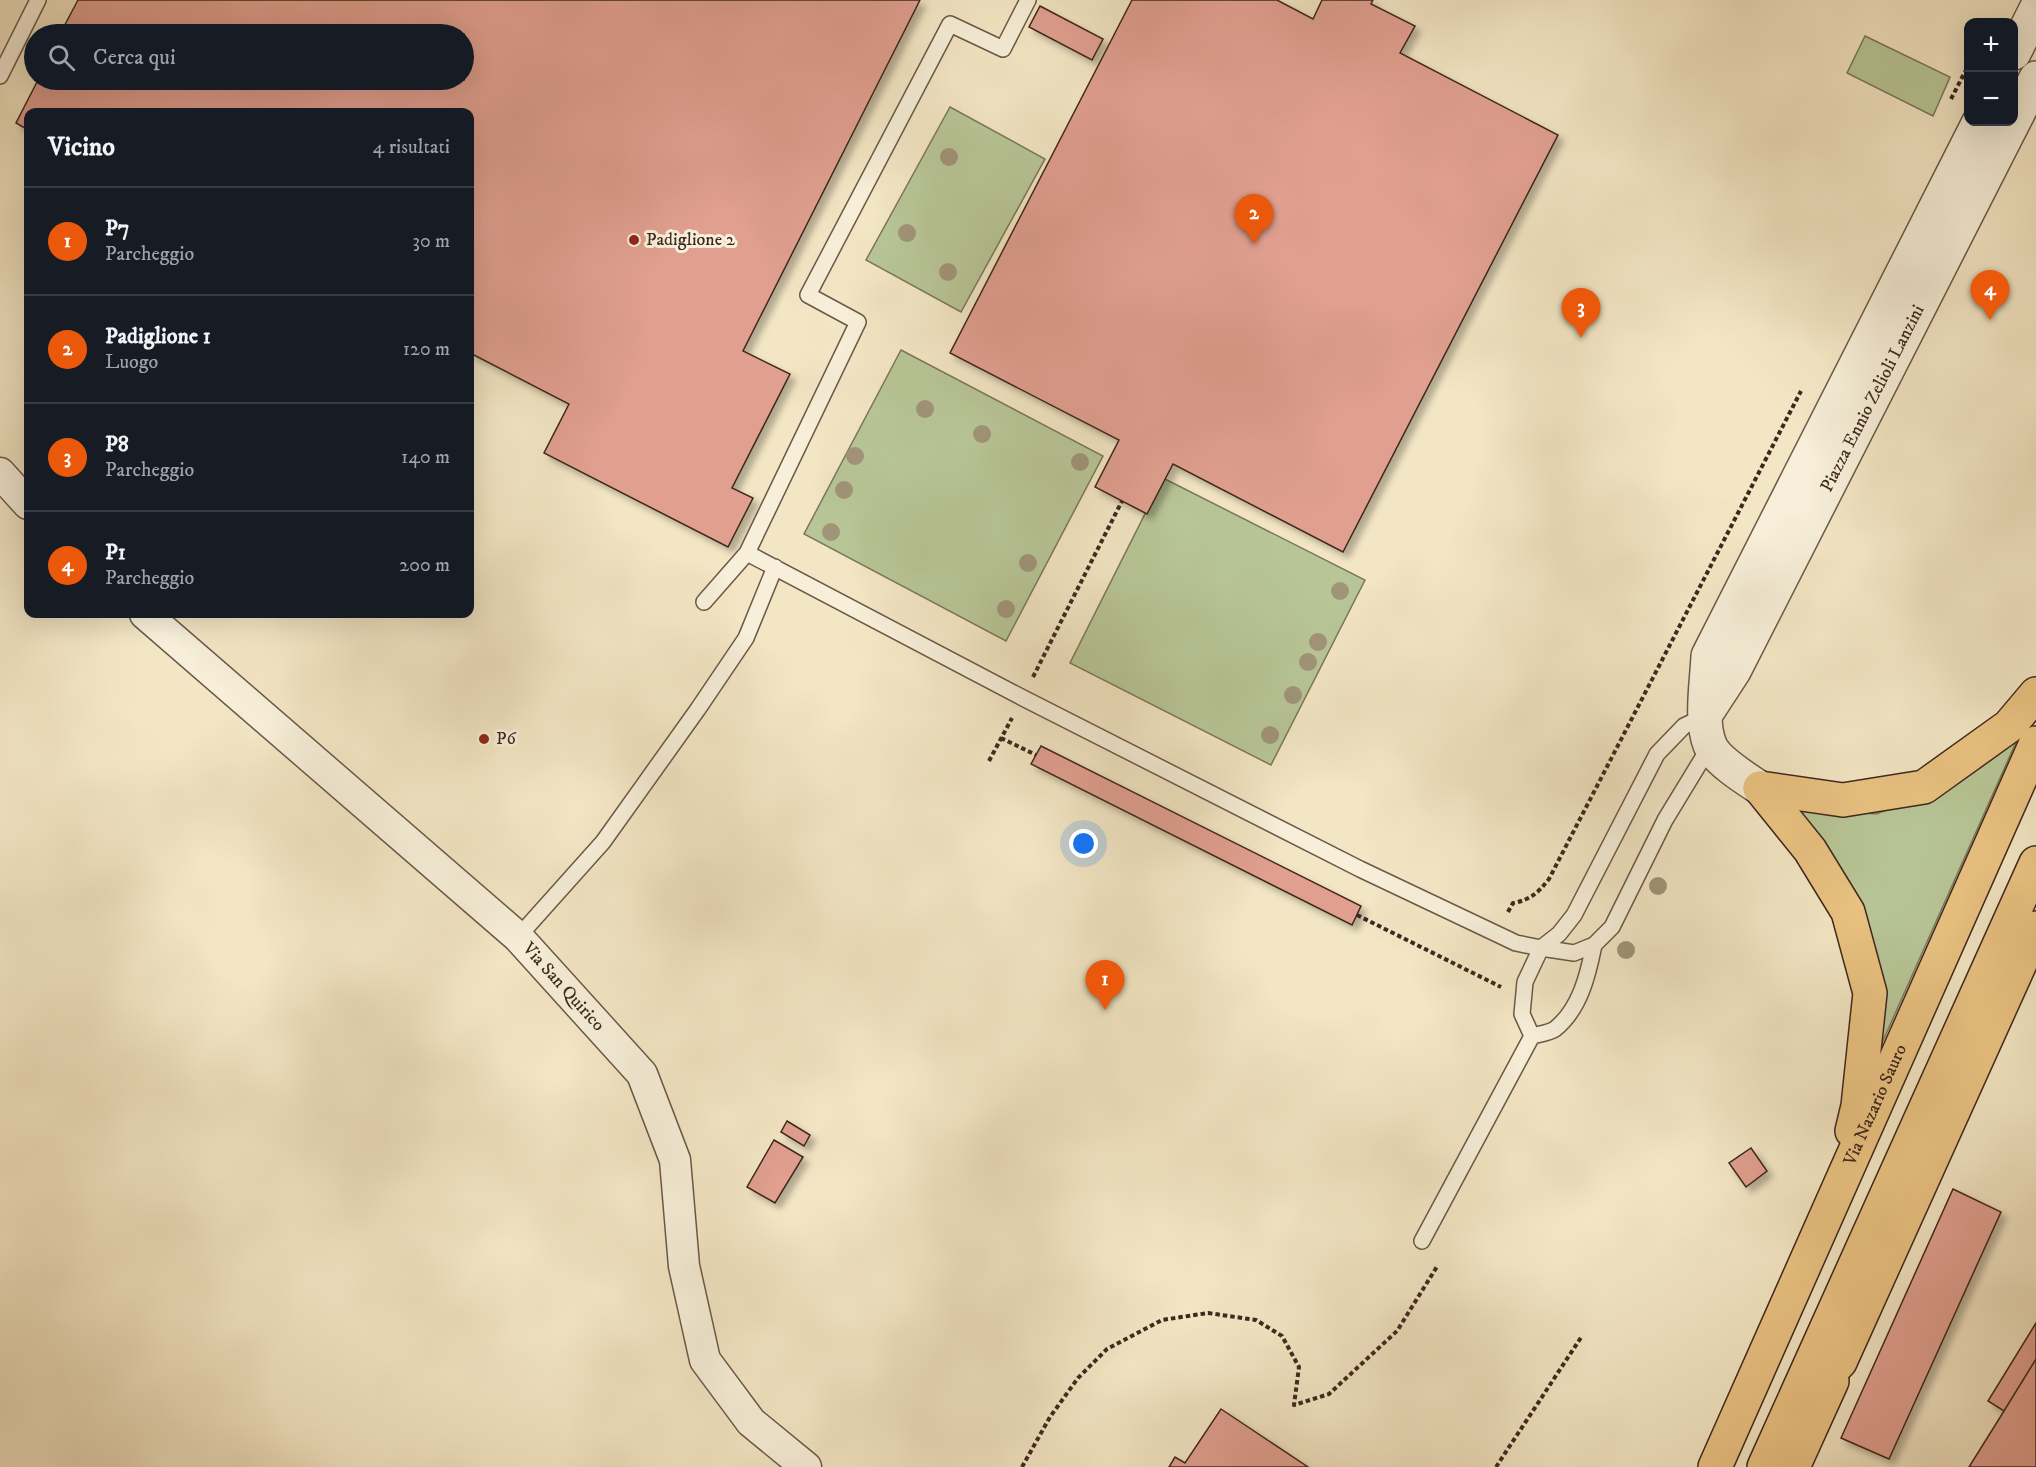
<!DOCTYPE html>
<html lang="it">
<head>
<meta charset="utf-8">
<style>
	body { margin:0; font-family:"IM FELL DW Pica",serif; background:#242831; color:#f1f3f6 }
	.controls { position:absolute; right:18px; top:18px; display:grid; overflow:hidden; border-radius:12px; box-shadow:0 6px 24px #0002 }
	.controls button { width:54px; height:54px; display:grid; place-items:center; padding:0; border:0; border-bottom:2px solid #363941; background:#171b24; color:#f1f3f6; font:30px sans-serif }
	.you { position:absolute; left:1084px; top:844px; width:21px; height:21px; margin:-15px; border:4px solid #fff; border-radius:50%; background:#1a73e8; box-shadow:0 0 0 9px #1a73e833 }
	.badge { display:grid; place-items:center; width:39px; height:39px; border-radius:50%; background:#ea580c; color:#fff; font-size:20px; font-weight:700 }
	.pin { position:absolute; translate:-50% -50px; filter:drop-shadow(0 2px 3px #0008) }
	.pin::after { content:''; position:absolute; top:32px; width:21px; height:18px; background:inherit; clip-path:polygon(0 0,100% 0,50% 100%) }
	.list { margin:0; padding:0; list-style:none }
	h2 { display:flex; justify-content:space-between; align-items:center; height:78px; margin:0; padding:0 24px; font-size:26px }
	h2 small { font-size:20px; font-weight:400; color:#9ea1a6 }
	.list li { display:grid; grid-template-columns:39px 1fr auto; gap:18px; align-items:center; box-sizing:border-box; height:108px; padding:0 24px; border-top:2px solid #363941 }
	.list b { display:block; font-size:22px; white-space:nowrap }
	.list p { margin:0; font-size:20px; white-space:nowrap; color:#9ea1a6 }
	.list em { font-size:20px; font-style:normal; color:#9ea1a6 }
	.icon { flex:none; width:33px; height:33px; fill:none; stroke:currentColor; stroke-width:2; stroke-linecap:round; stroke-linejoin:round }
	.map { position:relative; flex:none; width:2036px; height:1467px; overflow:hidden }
	.search { position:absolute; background:#171b24; box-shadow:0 6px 24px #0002; left:24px; top:24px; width:450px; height:66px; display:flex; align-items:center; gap:15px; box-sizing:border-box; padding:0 21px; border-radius:33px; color:#9ea1a6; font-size:22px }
	.panel { position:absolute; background:#171b24; box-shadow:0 6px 24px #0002; left:24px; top:108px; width:450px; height:510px; border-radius:12px }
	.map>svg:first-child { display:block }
	.green { fill:#b8c697; stroke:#7b775a; stroke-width:1.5 }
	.building { fill:#e09f8f; stroke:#3e281e; stroke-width:1.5; filter:url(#shadow) }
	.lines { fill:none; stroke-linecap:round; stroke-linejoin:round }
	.service-casing { stroke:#6b5848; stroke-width:18 }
	.minor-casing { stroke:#6b5848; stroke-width:33 }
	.tertiary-casing { stroke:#6b5848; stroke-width:36 }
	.trunk-casing { stroke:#3e281e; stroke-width:36 }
	.path { stroke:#3e281e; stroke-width:4; stroke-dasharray:4.5 3; stroke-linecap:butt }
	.service { stroke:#f7efd9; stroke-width:15 }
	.minor { stroke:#f7efd9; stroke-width:30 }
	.tertiary { stroke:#f7efd9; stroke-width:33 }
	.trunk { stroke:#eac382; stroke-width:33 }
	.tree { fill:#a09479 }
	.poi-dot { fill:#8f2418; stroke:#f7efd9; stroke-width:2 }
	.labels { text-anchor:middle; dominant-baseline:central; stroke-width:6; stroke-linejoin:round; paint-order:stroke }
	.poi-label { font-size:18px; fill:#3e281e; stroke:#f7efd9; text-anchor:start }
	.street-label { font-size:18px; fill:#3e281e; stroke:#f7efd9 }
</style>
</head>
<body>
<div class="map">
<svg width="2036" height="1467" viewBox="0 0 2036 1467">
	<defs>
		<filter id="shadow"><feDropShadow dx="5.5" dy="5.5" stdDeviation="3" flood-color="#0004"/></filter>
	</defs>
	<rect width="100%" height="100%" fill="#f3e6c4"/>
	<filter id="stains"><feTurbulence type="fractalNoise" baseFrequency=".00333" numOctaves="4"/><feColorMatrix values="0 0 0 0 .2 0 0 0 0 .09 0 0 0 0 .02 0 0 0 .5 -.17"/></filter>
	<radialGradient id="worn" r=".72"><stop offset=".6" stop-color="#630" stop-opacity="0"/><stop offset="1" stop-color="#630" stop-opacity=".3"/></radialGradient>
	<path class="green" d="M 1865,36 L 1950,77 L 1933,116 L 1847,73 Z
		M 950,107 L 1045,159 L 961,312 L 866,260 Z
		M 901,350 L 1103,456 L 1006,641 L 804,534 Z
		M 1163,478 L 1365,580 L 1271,765 L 1070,663 Z
		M 2021,731 L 1878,1052 L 1873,955 L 1783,806 L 1876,814 L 1953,786 Z"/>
	<path class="building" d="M 78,0 L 920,0 L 743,351 L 790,374 L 732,488 L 753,498 L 728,547 L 544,453 L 569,404 L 470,353 L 470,112 L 28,112 L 28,130 L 16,123 L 38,80 L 464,80 L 464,34 L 60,34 Z
		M 1132,0 L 1277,0 L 1313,19 L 1322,0 L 1373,0 L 1371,4 L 1415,26 L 1400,53 L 1558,135 L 1343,552 L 1173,464 L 1147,514 L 1095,487 L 1119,440 L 950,353 Z
		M 1040,6 L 1103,39 L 1092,60 L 1029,27 Z
		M 1041,746 L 1361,906 L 1352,925 L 1031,764 Z
		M 787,1121 L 810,1135 L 804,1146 L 781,1132 Z
		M 774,1140 L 803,1157 L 775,1203 L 747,1187 Z
		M 1751,1148 L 1767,1171 L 1746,1187 L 1729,1163 Z
		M 1953,1189 L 2001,1212 L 1889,1459 L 1841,1438 Z
		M 2036,1323 L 2036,1359 L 2004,1411 L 1988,1401 Z
		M 2036,1359 L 2036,1467 L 1969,1467 L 2004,1411 Z
		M 1221,1409 L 1308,1467 L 1169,1467 L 1175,1457 L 1185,1463 Z"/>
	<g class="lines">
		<g class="service-casing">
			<path id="service" d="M 0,76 L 38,0
				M 747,553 L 858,322 L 808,295 L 950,24 L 1003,49 L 1028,0
				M 704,602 L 747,553 L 1023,698 L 1360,869 L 1516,943 L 1541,948 L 1574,953 L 1594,945 L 1612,927 L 1665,820 L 1710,746
				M 518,937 L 603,842 L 698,709 L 746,638 L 775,567
				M 1594,945 C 1588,975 1580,1009 1555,1029 C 1549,1033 1539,1034 1532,1036 L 1522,1014 L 1525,982 L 1541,948 L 1559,934 L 1574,915 L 1657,754 L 1684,726 L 1705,716
				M 1422,1241 L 1532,1036"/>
		</g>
		<g class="minor-casing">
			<g id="minor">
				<path d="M 0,473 L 28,504"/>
				<path id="s1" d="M 145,614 L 518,937 L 642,1074 L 675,1160 L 684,1266 L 705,1360 L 751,1422 L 806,1467"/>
			</g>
		</g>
		<g class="tertiary-casing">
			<g id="tertiary">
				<path d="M 2014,53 L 2036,9"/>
				<path id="s2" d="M 1706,714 L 1734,671 L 2036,78"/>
				<path d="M 1760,788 C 1746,779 1716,760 1710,745 C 1700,720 1707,682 1708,656 L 1979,122"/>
			</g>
		</g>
		<g class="trunk-casing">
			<g id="trunk">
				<path d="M 1760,788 L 1810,850 L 1848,912 L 1870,993 L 1858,1106 L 1852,1131"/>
				<path d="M 1760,788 L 1843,800 L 1924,787 L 2009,726 L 2036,694"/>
				<path d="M 1803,1400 L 1840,1362 L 2036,928"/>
				<path id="s3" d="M 1715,1467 L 2036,743"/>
				<path d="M 1764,1467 L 2036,863"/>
				<path d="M 1793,1467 L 1832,1381"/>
			</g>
		</g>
		<path class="path" d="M 1951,99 L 1968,66
			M 1033,677 L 1122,501
			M 1001,738 L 1036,755
			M 989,761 L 1012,718
			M 1508,912 L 1513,903 C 1530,900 1538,893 1549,879 L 1801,391
			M 1357,915 L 1501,987
			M 1022,1467 L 1050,1417 L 1078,1378 L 1107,1349 L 1162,1320 L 1208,1313 L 1256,1320 L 1282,1336 L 1299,1367 L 1294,1405 L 1329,1394 L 1397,1331 L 1438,1265
			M 1496,1467 L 1582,1336"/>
		<use href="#service" class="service"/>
		<use href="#minor" class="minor"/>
		<use href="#tertiary" class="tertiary"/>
		<use href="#trunk" class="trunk"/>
	</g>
	<g class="tree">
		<circle cx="949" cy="157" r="9"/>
		<circle cx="907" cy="233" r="9"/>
		<circle cx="948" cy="272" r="9"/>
		<circle cx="925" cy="409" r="9"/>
		<circle cx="982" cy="434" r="9"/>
		<circle cx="855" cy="456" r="9"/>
		<circle cx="1080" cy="462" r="9"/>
		<circle cx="844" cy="490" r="9"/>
		<circle cx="831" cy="532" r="9"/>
		<circle cx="1028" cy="563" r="9"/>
		<circle cx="1340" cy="591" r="9"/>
		<circle cx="1006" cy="609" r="9"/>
		<circle cx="1318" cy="642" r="9"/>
		<circle cx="1308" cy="662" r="9"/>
		<circle cx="1293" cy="695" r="9"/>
		<circle cx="1270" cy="735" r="9"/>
		<circle cx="1658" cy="886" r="9"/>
		<circle cx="1626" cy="950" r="9"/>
	</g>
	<g class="poi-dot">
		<circle cx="634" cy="240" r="6"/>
		<circle cx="484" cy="739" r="6"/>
	</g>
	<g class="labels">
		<g class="poi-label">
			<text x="646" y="240">Padiglione 2</text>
			<text x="496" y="739">P6</text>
		</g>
		<g class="street-label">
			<text stroke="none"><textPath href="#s2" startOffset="357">Piazza Ennio Zelioli Lanzini</textPath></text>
			<text stroke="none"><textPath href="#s1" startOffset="561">Via San Quirico</textPath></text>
			<text stroke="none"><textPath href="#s3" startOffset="396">Via Nazario Sauro</textPath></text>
		</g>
	</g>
	<rect width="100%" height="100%" filter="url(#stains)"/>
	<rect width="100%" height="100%" fill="url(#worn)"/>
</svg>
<div class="controls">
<button>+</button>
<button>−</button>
</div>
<div class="you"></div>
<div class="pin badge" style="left:1105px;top:1010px">1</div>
<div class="pin badge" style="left:1254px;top:244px">2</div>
<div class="pin badge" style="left:1581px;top:338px">3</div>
<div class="pin badge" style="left:1990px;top:320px">4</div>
<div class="search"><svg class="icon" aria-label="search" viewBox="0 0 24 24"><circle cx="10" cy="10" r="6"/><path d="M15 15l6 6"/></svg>Cerca qui</div>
<section class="panel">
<h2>Vicino<small>4 risultati</small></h2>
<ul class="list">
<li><span class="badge">1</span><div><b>P7</b><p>Parcheggio</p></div><em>30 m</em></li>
<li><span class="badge">2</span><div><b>Padiglione 1</b><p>Luogo</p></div><em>120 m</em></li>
<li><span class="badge">3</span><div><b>P8</b><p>Parcheggio</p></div><em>140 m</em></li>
<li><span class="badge">4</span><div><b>P1</b><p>Parcheggio</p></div><em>200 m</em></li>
</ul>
</section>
</div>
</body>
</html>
